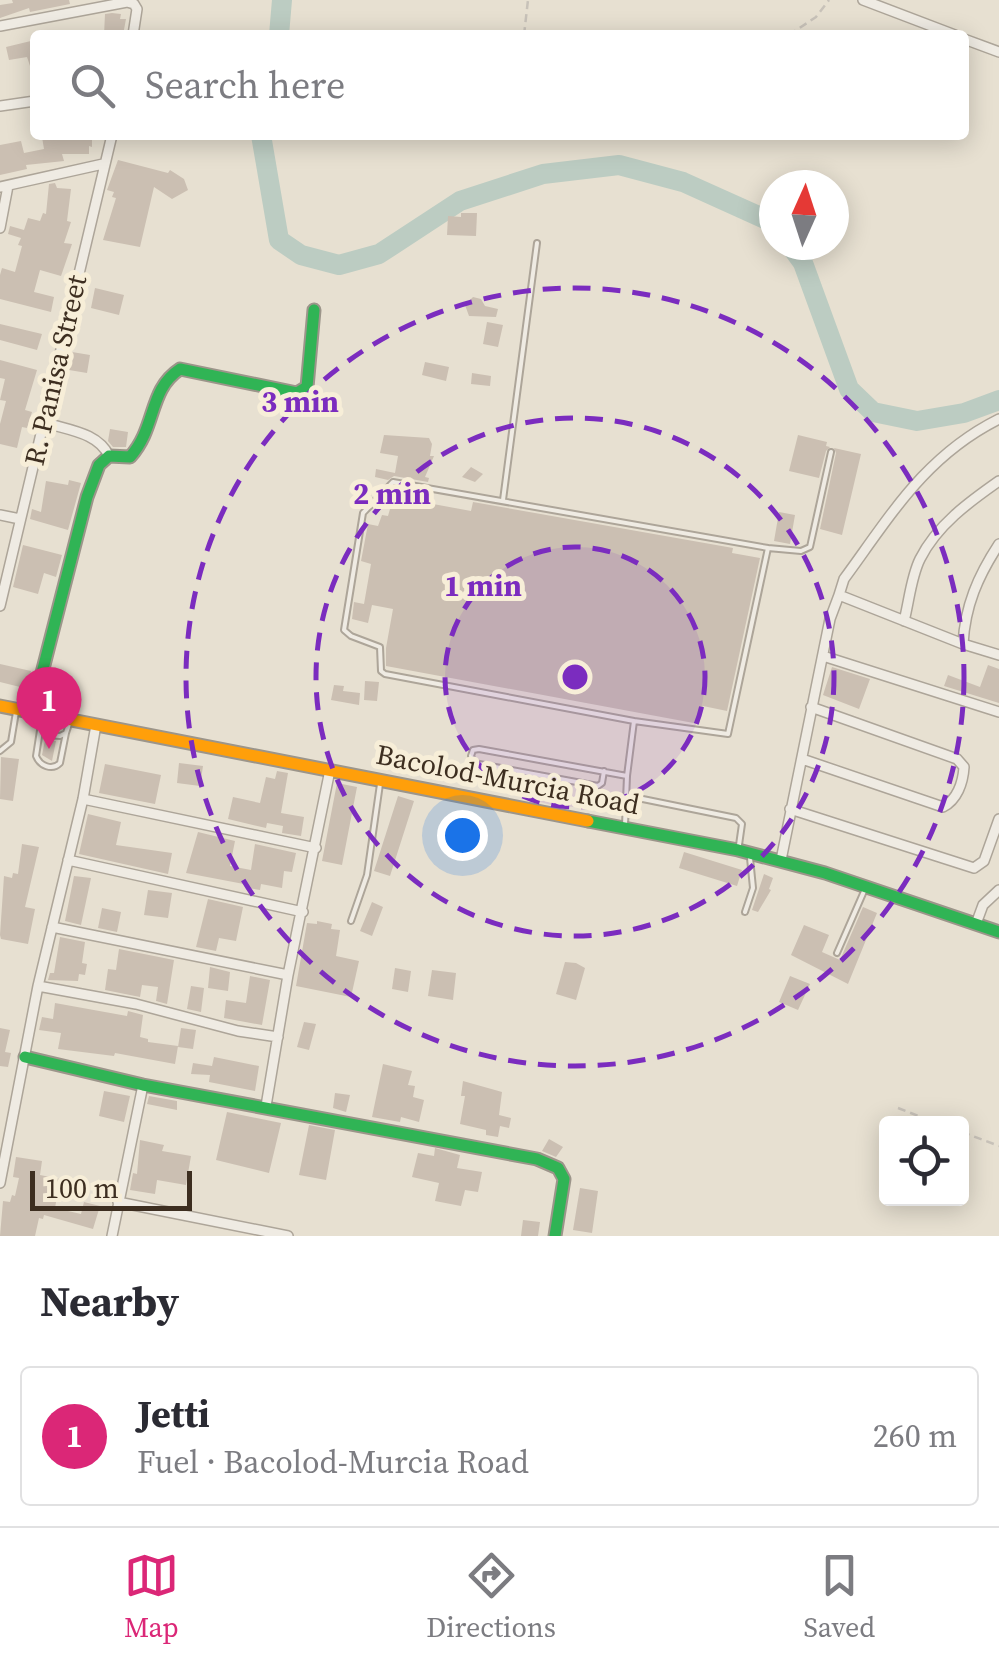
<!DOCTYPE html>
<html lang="en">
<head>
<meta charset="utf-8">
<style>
	body { margin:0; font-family:"Source Serif 4",serif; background:#f2f2f3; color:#2b2b33 }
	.controls { position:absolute; right:30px; bottom:30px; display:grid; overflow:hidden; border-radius:10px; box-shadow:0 5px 25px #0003 }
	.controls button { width:90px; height:90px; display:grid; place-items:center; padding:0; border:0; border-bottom:2px solid #e1e1e2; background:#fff; color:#2b2b33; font:50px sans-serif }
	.compass { position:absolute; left:759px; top:170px; width:90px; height:90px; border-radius:50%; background:#fff; box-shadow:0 5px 25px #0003; rotate:3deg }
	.scale { position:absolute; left:30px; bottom:25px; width:162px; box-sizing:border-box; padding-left:10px; border:5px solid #3d2e20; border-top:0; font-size:28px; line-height:35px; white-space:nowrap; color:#3d2e20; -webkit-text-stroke:8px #f7eed8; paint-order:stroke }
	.you { position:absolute; left:462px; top:835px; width:35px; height:35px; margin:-25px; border:8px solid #fff; border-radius:50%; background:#1a73e8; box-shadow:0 0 0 15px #1a73e833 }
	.badge { display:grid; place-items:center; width:65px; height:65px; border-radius:50%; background:#db2777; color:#fff; font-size:32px; font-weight:700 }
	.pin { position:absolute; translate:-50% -82px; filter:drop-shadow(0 2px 5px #0008) }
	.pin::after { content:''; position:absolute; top:52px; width:35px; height:30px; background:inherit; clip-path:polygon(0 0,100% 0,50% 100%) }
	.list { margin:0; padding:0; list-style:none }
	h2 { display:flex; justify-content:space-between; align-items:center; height:130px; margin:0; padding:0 40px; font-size:42px }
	h2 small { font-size:32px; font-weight:400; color:#7c7c81 }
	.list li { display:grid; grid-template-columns:65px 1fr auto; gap:30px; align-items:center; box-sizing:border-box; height:140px; margin:0 20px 20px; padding:0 20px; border:2px solid #e1e1e2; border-radius:10px }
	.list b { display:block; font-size:38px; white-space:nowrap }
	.list p { margin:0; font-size:32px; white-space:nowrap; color:#7c7c81 }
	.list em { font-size:32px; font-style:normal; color:#7c7c81 }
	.icon { flex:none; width:55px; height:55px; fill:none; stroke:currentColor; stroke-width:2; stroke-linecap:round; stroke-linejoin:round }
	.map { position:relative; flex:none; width:999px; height:1236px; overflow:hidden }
	.search { position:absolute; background:#fff; box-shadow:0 5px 25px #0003; left:30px; right:30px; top:30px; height:110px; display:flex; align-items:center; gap:25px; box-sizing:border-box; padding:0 35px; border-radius:10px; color:#7c7c81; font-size:38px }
	.sheet { height:290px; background:#fff }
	nav { display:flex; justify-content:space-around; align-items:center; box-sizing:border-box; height:140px; border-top:2px solid #e1e1e2; background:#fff; font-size:28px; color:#7c7c81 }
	nav a { display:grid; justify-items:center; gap:5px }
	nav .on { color:#db2777 }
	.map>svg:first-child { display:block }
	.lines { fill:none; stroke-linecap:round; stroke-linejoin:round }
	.river { stroke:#bcccc2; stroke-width:20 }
	.building { fill:#cbbfb2 }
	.lane-casing { stroke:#ada599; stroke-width:8 }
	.street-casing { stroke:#ada599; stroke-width:12 }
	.fast-casing { stroke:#9c958a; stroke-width:15 }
	.slow-casing { stroke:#9c958a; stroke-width:15 }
	.path { stroke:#c8c2b9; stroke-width:2.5; stroke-dasharray:8 5; stroke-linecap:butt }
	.lane { stroke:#efebe3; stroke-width:4 }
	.street { stroke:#efebe3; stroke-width:9 }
	.fast { stroke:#30b455; stroke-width:11 }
	.slow { stroke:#ff9f0a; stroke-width:11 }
	.ring { fill:none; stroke:#7b2cbf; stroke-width:5; stroke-dasharray:18 12 }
	.labels { text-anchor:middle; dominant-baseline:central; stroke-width:10; stroke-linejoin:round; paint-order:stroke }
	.street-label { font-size:28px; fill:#3d2e20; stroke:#f7eed8 }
	.centre { fill:#7b2cbf; stroke:#f7eed8; stroke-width:5 }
	.ring-label { font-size:30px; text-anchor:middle; font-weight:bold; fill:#7b2cbf; stroke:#f7eed8; stroke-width:10; stroke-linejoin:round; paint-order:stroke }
</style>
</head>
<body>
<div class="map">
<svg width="999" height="1236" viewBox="0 0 999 1236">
	<rect width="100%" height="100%" fill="#e7e0d1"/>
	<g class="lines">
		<path class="river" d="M 279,35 L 282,0
			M 261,135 L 279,240 L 301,255 L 339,265 L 379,254 L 460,201 L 543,174 L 619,165 L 683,182 L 774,223
			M 790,245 L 803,263 L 849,389 L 873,412 L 917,421 L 964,413 L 999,400"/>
	</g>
	<path class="building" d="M 12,0 L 69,0 L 70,4 L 30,12 L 29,8 L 0,18 L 0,5 L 13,3 Z
		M 112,13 L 121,14 L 120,19 L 126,19 L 123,35 L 104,35 L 105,14 Z
		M 35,40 L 35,75 L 33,75 L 27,57 L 9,60 L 6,47 Z
		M 53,135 L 92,135 L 92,147 L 89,146 L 89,154 L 62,154 L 64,161 L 26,165 L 27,169 L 0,175 L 0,145 L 21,141 L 24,153 L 44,149 L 42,137 Z
		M 118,160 L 168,173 L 170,170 L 184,179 L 188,190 L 172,199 L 154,187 L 140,247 L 103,240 L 116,198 L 112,197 L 114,192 L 107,190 Z
		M 55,183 L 57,188 L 71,189 L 67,221 L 71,222 L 64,243 L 72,244 L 61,276 L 40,270 L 34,292 L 54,297 L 51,312 L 0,299 L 0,275 L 2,268 L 15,272 L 22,246 L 18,245 L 21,238 L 8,234 L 10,226 L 24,230 L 28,218 L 40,221 L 43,213 L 46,214 L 49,184 Z
		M 461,213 L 477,213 L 476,236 L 447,235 L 448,216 L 461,217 Z
		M 95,288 L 124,295 L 119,315 L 91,308 Z
		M 473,297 L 481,299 L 485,306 L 498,309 L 496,317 L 469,316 L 465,305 Z
		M 487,322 L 503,325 L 498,347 L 483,344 Z
		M 0,324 L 42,334 L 37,350 L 0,340 Z
		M 72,352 L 90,355 L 87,373 L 69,370 Z
		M 0,360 L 37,370 L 25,410 L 32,412 L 27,428 L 22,427 L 17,448 L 0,444 L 0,424 L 6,401 L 0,400 L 5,379 L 0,378 Z
		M 425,362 L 449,367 L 446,381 L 422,375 Z
		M 472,373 L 491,376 L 490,386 L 471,384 Z
		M 110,429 L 128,432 L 126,447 L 113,447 L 108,441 Z
		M 384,435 L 429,438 L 432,444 L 430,456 L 434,456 L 425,477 L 429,478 L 428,482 L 394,476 L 388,480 L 375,477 L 376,469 L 395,473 L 398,456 L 380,453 Z
		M 798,435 L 827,442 L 826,446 L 830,447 L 826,451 L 819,478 L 789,471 Z
		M 834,448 L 861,454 L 842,535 L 820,529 L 836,453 Z
		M 471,467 L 483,474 L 475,482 L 462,477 Z
		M 69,480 L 81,483 L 68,530 L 30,519 L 32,509 L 41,512 L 46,481 L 68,485 Z
		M 396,488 L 409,490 L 406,499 L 471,511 L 473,502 L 733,548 L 732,553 L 760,558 L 727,711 L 703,706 L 699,724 L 386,666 L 386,648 L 393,609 L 372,605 L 368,623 L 352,619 L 354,602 L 364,604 L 371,564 L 361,561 L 368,524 L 378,526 L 382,515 L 388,516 Z
		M 779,512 L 795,515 L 790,544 L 774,541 Z
		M 23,545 L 62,555 L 56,577 L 44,573 L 38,594 L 13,587 Z
		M 0,664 L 31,671 L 28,689 L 0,682 Z
		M 988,665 L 999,669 L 999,703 L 944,686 L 948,675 L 980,687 Z
		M 832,667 L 870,679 L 859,709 L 823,695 Z
		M 365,681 L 379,682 L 377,701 L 364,700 Z
		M 334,685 L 344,686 L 343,691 L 360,693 L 359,705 L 331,700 Z
		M 45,740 L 56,741 L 52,761 L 42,755 Z
		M 1,757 L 19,759 L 13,801 L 0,799 Z
		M 179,763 L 203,766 L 200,786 L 177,783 Z
		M 105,764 L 161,775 L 155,804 L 99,793 Z
		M 277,771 L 288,773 L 281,813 L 304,817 L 301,836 L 282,833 L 283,826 L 267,823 L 266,828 L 228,819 L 233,797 L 260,803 L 266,777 L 275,779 Z
		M 337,783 L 357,787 L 342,865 L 322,861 Z
		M 398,796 L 414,801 L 390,876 L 374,871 Z
		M 88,814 L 121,822 L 116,845 L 172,853 L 168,874 L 79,854 Z
		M 198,832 L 235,841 L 230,866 L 251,870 L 255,844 L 296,853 L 292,872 L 284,871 L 282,888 L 261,884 L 260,890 L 248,888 L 249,885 L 186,873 Z
		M 22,844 L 39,847 L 25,907 L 35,909 L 28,944 L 1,939 L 0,935 L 4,876 L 12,878 L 13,873 L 18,874 Z
		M 684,852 L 742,870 L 737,886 L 679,868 Z
		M 764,874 L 773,878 L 769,889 L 771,890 L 758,912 L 752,910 Z
		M 74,876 L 91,878 L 81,925 L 65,921 Z
		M 148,890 L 172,893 L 168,918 L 144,915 Z
		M 208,899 L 243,907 L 236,941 L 219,938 L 216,951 L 196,947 Z
		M 372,902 L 383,907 L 372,936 L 360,931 Z
		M 863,907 L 877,913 L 848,984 L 791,955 L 804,925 L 829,935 L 822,952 L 840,960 Z
		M 102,908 L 121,912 L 117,932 L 98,928 Z
		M 317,921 L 332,924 L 331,929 L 340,930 L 336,956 L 359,961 L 351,997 L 296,986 L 307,923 L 317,924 Z
		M 60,937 L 85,942 L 82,963 L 87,964 L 85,975 L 79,974 L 78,981 L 48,980 L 50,973 L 54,973 Z
		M 119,949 L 174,960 L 167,1004 L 156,1001 L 158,987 L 142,985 L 140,997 L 105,990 L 108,969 L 116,970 Z
		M 565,962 L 576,963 L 585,968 L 576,1000 L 556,994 Z
		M 210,967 L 230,972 L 228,991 L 208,988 Z
		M 395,968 L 411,971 L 408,992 L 392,989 Z
		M 432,970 L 456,973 L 453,1000 L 428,996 Z
		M 250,976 L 270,980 L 262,1025 L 224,1018 L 226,1000 L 246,1003 Z
		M 790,976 L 810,984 L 798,1010 L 779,1002 Z
		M 191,986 L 204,988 L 201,1012 L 187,1009 Z
		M 55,1003 L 127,1016 L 128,1011 L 143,1015 L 140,1037 L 148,1039 L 148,1042 L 178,1046 L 175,1064 L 115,1053 L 114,1056 L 58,1049 L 61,1033 L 39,1030 L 42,1017 L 53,1019 Z
		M 304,1022 L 316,1024 L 309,1050 L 297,1047 Z
		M 0,1028 L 10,1030 L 5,1052 L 11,1053 L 8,1067 L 0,1066 Z
		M 181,1028 L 196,1030 L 193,1049 L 178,1047 Z
		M 214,1057 L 259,1066 L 255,1091 L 209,1082 L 210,1075 L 191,1074 L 193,1063 L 212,1066 Z
		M 383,1064 L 412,1071 L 408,1085 L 415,1086 L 413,1097 L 424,1100 L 419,1122 L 401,1117 L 400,1122 L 372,1117 Z
		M 463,1081 L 502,1092 L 499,1115 L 511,1118 L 509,1128 L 500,1126 L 498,1137 L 486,1135 L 486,1130 L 460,1124 L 465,1096 L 461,1096 Z
		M 104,1091 L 130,1096 L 124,1122 L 99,1116 Z
		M 335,1093 L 350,1095 L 346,1112 L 333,1108 Z
		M 149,1096 L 177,1101 L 177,1110 L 147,1104 Z
		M 227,1112 L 281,1123 L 269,1173 L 216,1160 Z
		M 309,1125 L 335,1130 L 326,1180 L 299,1175 Z
		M 549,1139 L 563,1147 L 556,1157 L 542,1151 Z
		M 140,1140 L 164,1145 L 162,1151 L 191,1156 L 186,1185 L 157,1180 L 155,1194 L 130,1190 L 133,1173 L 137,1174 Z
		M 435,1148 L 460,1155 L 457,1168 L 482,1172 L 478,1192 L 465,1190 L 461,1206 L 435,1201 L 439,1183 L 412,1177 L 418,1153 L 434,1156 Z
		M 16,1157 L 42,1161 L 40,1175 L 60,1179 L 55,1208 L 81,1214 L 84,1202 L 100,1206 L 93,1229 L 44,1215 L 43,1219 L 39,1218 L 35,1236 L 0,1236 L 3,1201 L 10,1202 L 12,1195 L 15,1196 L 19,1178 L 13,1177 Z
		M 580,1188 L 598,1191 L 592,1233 L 573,1230 Z
		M 523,1220 L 540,1222 L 538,1236 L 521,1236 Z"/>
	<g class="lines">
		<g class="lane-casing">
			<path id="lane" d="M 503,500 L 537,243
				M 768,548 L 801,551 L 810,547 L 831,452
				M 41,724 L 36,756 C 40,766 52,771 60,763 L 66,733
				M 42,729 L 47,735 L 60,736 L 66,733 L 70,721
				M 0,751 L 11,742 L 16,712
				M 604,771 L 602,783 L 598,786 L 474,763 L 471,756 L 473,750 L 479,749 L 627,776
				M 628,796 L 736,818 L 742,824 L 739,845
				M 625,825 L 627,776 L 634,721 L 385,674 L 381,671 L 380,647 L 351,636 L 344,630 L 363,513 L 393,482 L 768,548 L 728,734 L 634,721
				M 745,912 L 753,888 L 750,858
				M 351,921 L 367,875 L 380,784
				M 837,953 L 865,889"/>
		</g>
		<g class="street-casing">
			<path id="street" d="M 863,0 L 955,35
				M 0,26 L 127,2 L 134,4 L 137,9 L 133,35
				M 964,39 L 999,52
				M 0,106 L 35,101
				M 0,187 L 103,164
				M 0,228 L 8,186
				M 43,422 C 67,430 98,432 109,456
				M 0,515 L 20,519
				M 839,595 L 844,579 C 891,515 925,456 999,419
				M 0,606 L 112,135
				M 904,621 C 909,602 911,577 920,559 C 937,525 969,502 999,481
				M 963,644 C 965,606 978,576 999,544
				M 823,656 L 999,712
				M 802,759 L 943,807 C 957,800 963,783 964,767 L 957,759 L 811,707
				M 83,799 L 316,848
				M 790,809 L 974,868 L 984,861 L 999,819
				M 68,860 L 303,912
				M 781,860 L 830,619 L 839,595 L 963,644 L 999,655
				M 976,924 L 983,905 L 999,890
				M 52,927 L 288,975
				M 38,986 L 136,1004 L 238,1031 L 278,1037
				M 266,1106 L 288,975 L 330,770
				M 0,1183 L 38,986 L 83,799 L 96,725
				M 118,1202 L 288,1236
				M 112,1236 L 143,1085"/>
		</g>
		<g class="fast-casing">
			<path id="fast" d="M 32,712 L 87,497 L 99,465 L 109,456 L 130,457 C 157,427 148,390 180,369 L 297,393 L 307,387 L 314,310
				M 588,821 L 738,850 L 825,873 L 999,932
				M 25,1057 L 143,1085 L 537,1159 L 558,1168 L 564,1179 L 555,1236"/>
		</g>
		<g class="slow-casing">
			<path id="slow" d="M 0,706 L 588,821"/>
		</g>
		<path class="path" d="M 524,35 L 528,0
			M 789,35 L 816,17 L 829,0
			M 898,1108 L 939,1124
			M 962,1132 L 999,1146"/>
		<use href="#lane" class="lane"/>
		<use href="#street" class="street"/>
		<use href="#fast" class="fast"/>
		<use href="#slow" class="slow"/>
	</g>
	<circle cx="575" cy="677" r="130" fill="#7b2cbf" fill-opacity=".12"/>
	<g class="ring">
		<circle cx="575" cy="677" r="130"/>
		<circle cx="575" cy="677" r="259"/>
		<circle cx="575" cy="677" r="389"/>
	</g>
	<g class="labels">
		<g class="street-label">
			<text transform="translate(55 370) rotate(-77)">R. Panisa Street</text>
			<text transform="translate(508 779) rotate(11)">Bacolod-Murcia Road</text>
		</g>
	</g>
	<circle cx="575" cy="677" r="15" class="centre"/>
	<g class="ring-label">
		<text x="300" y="412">3 min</text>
		<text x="392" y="504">2 min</text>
		<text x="483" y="596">1 min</text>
	</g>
</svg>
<div class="controls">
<button><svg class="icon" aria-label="locate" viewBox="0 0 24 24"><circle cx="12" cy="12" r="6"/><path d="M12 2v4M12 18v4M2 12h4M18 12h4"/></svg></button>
</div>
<svg class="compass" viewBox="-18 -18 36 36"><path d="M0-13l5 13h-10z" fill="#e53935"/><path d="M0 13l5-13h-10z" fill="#7c7c81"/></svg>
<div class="scale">100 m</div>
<div class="you"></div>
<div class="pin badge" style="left:49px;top:749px">1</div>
<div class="search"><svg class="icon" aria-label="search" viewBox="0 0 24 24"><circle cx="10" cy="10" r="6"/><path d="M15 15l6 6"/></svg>Search here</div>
</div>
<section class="sheet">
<h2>Nearby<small></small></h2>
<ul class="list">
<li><span class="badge">1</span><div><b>Jetti</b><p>Fuel · Bacolod-Murcia Road</p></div><em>260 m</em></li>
</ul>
</section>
<nav>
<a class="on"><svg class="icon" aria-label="map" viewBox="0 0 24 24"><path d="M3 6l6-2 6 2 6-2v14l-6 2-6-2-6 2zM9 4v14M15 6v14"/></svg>Map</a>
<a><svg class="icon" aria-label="directions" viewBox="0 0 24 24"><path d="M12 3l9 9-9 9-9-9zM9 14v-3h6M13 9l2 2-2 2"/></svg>Directions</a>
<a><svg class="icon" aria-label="saved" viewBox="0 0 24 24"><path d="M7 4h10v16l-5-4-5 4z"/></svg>Saved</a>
</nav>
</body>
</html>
